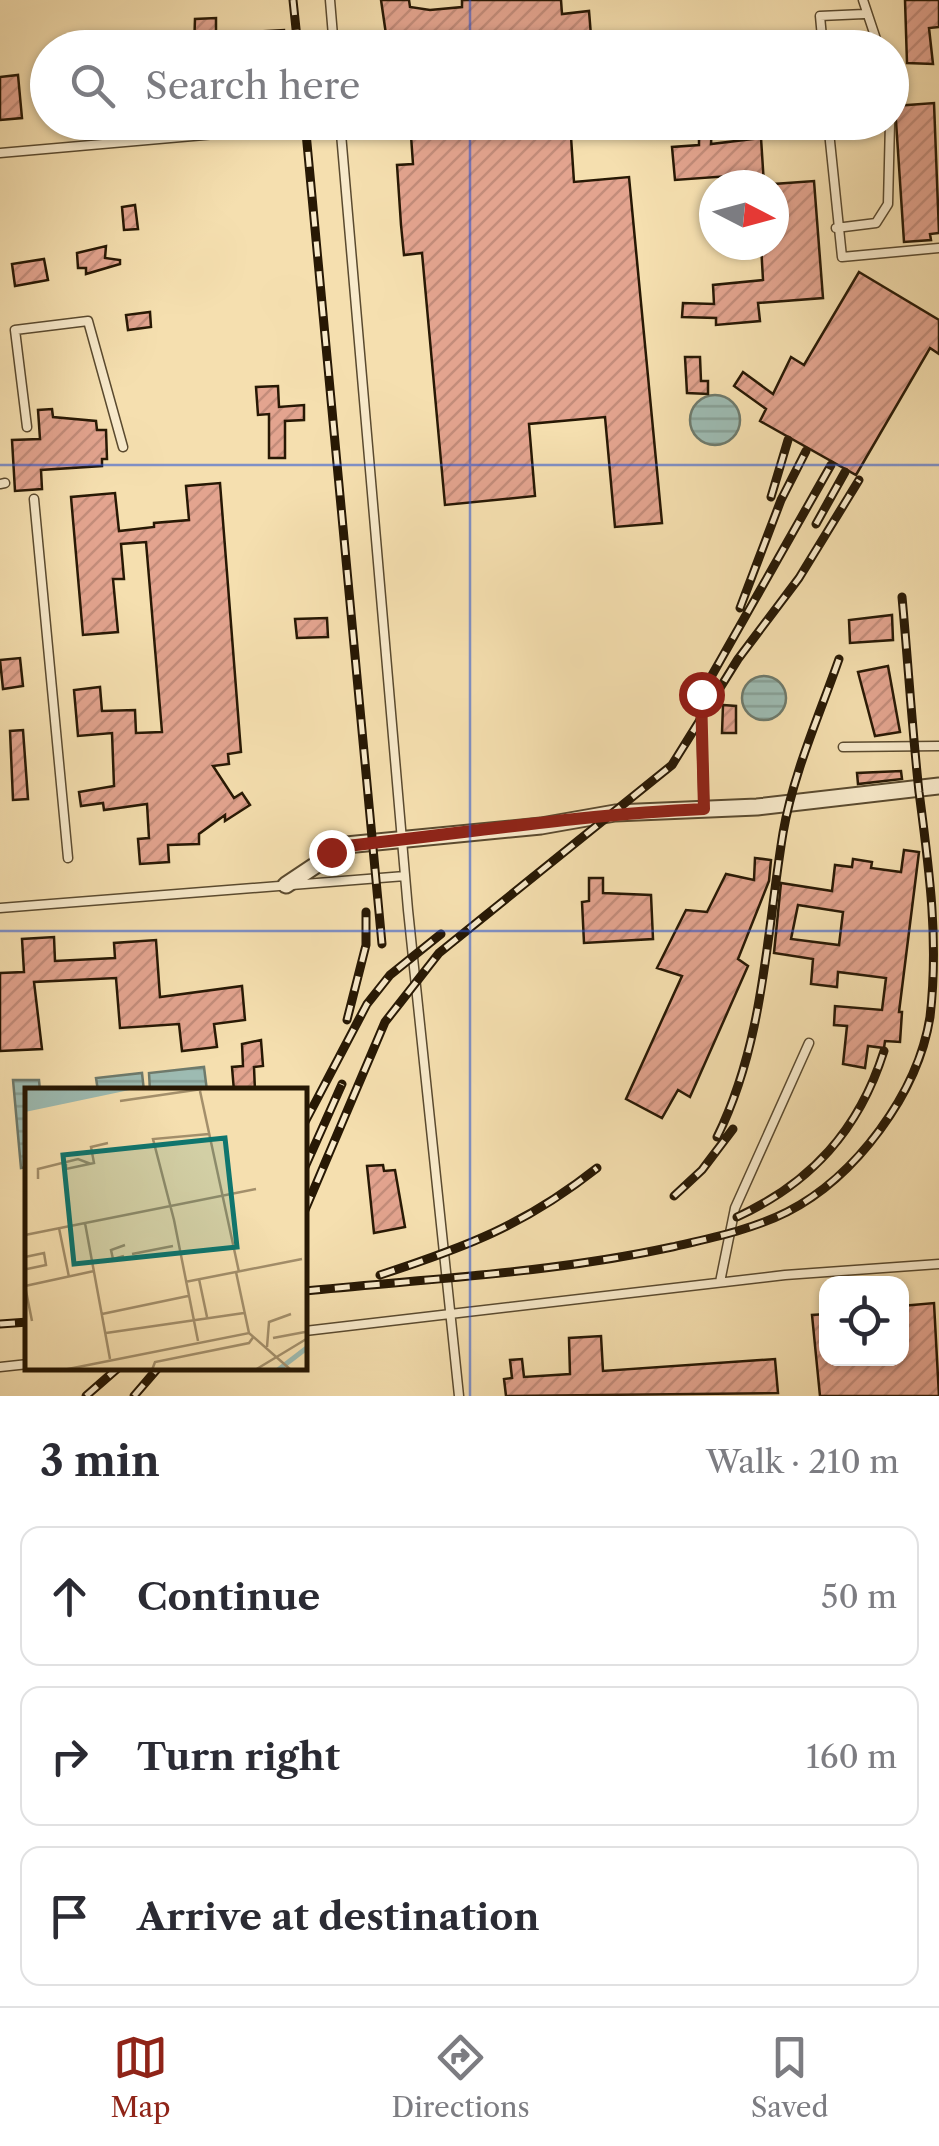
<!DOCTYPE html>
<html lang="en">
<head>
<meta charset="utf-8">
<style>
	body { margin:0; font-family:"Libre Caslon Text",serif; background:#f7f7f7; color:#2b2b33 }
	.controls { position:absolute; right:30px; bottom:30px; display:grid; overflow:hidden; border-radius:20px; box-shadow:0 2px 8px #0004 }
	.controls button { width:90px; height:90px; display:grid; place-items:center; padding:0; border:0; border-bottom:2px solid #e1e1e2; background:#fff; color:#2b2b33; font:50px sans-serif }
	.compass { position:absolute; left:699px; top:170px; width:90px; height:90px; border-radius:50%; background:#fff; box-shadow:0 2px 8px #0004; rotate:96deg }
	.stop { position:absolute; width:30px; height:30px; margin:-22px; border:8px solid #8f2418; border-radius:50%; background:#fff }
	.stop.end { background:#8f2418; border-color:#fff; box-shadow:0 2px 10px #0008 }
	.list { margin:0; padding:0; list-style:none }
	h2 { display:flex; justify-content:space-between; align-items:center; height:130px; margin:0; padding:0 40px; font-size:42px }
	h2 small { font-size:32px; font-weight:400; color:#7c7c81 }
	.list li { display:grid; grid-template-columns:65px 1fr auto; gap:30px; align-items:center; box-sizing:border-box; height:140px; margin:0 20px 20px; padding:0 20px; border:2px solid #e1e1e2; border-radius:20px }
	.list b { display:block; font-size:38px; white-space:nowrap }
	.list em { font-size:32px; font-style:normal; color:#7c7c81 }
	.icon { flex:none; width:55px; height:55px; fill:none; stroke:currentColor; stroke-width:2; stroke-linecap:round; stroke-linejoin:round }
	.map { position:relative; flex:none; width:939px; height:1396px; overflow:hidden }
	.search { position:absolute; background:#fff; box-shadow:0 2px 8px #0004; left:30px; right:30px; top:30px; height:110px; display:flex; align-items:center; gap:25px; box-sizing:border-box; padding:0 35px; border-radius:55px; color:#7c7c81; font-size:38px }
	.sheet { height:610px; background:#fff }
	nav { display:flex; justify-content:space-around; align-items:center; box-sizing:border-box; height:140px; border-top:2px solid #e1e1e2; background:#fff; font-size:28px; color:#7c7c81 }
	nav a { display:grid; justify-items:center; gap:5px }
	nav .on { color:#8f2418 }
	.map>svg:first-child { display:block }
	.water { fill:url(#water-rules); stroke:#6e7a6c; stroke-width:2.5 }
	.building { fill:url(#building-hatch); stroke:#271804; stroke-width:2.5; fill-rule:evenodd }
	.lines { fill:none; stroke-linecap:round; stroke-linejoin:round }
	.lane-casing { stroke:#5a4a2f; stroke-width:11 }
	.street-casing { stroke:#5a4a2f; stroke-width:19 }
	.lane { stroke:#f8eacb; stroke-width:8 }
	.street { stroke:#f8eacb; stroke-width:15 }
	.rail-casing { stroke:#271804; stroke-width:9 }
	.rail { stroke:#f8eacb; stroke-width:5; stroke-dasharray:15; stroke-linecap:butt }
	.route { stroke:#8f2418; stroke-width:12 }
	.grid { fill:none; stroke:#1d4ed8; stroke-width:2.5; stroke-opacity:0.55 }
	.inset-river { fill:none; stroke:#9dbbb2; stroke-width:5 }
	.inset-road { fill:none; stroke:#a38f6b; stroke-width:2.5 }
	.view { fill:#0f766e; fill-opacity:0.15; stroke:#0f766e; stroke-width:5 }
	.inset-edge { fill:none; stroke:#271804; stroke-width:5 }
</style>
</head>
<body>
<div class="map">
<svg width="939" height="1396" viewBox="0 0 939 1396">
	<defs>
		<pattern id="water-rules" width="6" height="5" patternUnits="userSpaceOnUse" patternTransform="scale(2.5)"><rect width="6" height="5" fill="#9dbbb2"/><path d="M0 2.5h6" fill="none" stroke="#87a097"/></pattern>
		<pattern id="building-hatch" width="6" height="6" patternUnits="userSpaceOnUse" patternTransform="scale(2.5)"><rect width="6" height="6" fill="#e3a48f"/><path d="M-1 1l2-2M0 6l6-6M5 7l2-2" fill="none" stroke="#c38c7a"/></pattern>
	</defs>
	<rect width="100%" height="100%" fill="#f5dfaf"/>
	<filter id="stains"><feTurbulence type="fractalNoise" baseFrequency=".002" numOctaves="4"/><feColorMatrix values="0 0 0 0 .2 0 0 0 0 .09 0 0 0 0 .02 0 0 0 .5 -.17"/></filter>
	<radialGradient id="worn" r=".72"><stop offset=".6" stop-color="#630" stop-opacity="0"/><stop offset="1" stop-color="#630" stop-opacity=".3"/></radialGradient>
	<path class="water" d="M690 420a25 25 0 1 1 50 0a25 25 0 1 1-50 0Z
		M742 698a22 22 0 1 1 44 0a22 22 0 1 1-44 0Z
		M 204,1067 L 207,1091 L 150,1091 L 149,1073 Z
		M 142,1073 L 144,1091 L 98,1091 L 96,1078 Z
		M 13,1080 L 39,1080 L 40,1091 L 28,1091 L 27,1167 L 21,1168 Z"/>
	<path class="building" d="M 381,0 L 409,0 L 410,7 L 430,10 L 462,7 L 462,0 L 561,0 L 562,14 L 589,11 L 592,48 L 498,48 L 496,34 L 464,36 L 464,42 L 428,38 L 429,48 L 388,48 Z
		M 905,0 L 939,0 L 939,27 L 929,28 L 933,64 L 907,63 Z
		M 216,18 L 216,34 L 284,30 L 285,48 L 194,48 L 195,19 Z
		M 18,75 L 22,118 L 0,120 L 0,77 Z
		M 934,103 L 939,233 L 930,234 L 931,240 L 904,242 L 895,106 Z
		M 410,122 L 570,122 L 574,182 L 629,177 L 662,523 L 615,527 L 605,417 L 529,424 L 535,496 L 445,505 L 422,253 L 404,255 L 401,225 L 397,165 L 413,164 Z
		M 699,122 L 712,122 L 711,144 L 761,138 L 764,185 L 729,185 L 729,176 L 675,180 L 672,147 L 699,145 Z
		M 814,181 L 823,298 L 758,303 L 760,321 L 716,325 L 716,318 L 682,317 L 683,303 L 714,304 L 713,285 L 763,280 L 761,245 L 774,245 L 774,184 Z
		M 135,205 L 138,229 L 124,230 L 122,207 Z
		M 106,246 L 105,258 L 120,260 L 120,264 L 86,274 L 86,268 L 78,268 L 77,253 Z
		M 44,259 L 48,280 L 15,286 L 12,264 Z
		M 859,272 L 939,320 L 939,354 L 930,348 L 856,475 L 760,421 L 766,409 L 734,386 L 743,372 L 773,394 L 791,357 L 804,365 Z
		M 150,312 L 151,327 L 128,330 L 126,315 Z
		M 685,357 L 700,357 L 701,381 L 708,381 L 708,394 L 687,393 Z
		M 278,386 L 279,407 L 304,405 L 304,420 L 285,421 L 285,458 L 269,458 L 269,414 L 258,415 L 256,387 Z
		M 52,409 L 53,417 L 96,421 L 97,430 L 106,430 L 107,459 L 102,459 L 102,466 L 41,470 L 42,489 L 15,491 L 12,440 L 40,439 L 38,410 Z
		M 220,483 L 241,752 L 228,754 L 229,764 L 213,766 L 234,798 L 242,793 L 250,805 L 225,821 L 225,815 L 199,834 L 199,844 L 168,845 L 169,862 L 140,864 L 138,839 L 149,838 L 147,804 L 104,810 L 103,803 L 81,806 L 79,792 L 114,786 L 112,733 L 78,736 L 74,690 L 100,687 L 102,711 L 135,710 L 136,733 L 162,732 L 146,542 L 121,544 L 124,579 L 113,579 L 118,632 L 83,635 L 71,497 L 115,493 L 119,531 L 154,527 L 154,523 L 189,520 L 186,486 Z
		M 892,615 L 893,640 L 850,643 L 849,620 Z
		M 327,618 L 328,637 L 297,638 L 295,619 Z
		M 20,658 L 23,686 L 3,689 L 0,660 Z
		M 888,666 L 900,732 L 875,736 L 858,672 Z
		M 723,705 L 736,706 L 736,733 L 722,733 Z
		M 23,730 L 28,799 L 13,800 L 10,731 Z
		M 901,771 L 902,779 L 858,784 L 857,773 Z
		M 904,850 L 919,852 L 899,1012 L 902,1012 L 900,1042 L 885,1041 L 884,1048 L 868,1046 L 865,1068 L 843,1064 L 847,1026 L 834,1025 L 835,1006 L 882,1010 L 886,978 L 838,972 L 837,987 L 811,984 L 813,959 L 774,953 L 781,883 L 832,891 L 835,865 L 852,867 L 853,859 L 872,862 L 871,868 L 901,872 ZM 798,905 L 843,912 L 839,945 L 791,939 Z
		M 755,858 L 771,860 L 769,881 L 738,959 L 748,966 L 690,1097 L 678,1090 L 662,1118 L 626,1099 L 682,976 L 657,968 L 686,910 L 707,912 L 726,874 L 754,880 Z
		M 589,878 L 603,878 L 603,893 L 651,895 L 653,939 L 584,943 L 582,902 L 589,901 Z
		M 54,937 L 55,961 L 115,958 L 114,943 L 156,940 L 160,997 L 242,986 L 245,1020 L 214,1024 L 217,1047 L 182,1051 L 179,1024 L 120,1028 L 116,978 L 34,982 L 42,1049 L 0,1051 L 0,973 L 24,972 L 22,939 Z
		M 261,1040 L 263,1066 L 254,1067 L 255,1091 L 234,1091 L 232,1067 L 243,1066 L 242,1044 Z
		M 383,1165 L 384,1171 L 395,1170 L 405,1227 L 374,1233 L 367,1166 Z
		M 934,1303 L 939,1396 L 820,1396 L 812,1315 L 826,1314 L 826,1358 L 902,1358 L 902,1306 Z
		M 601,1336 L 603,1371 L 775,1359 L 778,1393 L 506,1396 L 504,1379 L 512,1378 L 510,1360 L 522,1359 L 524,1377 L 570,1374 L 569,1338 Z"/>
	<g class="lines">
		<g class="lane-casing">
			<path id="lane" d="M 330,0 L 334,48
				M 863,0 L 879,48
				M 823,48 L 820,16 L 864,14
				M 340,122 L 408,910 L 459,1396
				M 828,122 L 842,257 L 939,248
				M 0,153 L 340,123
				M 836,228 L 876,223 L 888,204 L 890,122
				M 27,427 L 15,330 L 88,321 L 123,447
				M 0,484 L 5,483
				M 34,499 L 68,858
				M 700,681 L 704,809
				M 843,747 L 939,746
				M 0,908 L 405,876
				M 720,1282 L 735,1208 L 809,1043
				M 305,1331 L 785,1275 L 939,1264
				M 0,1367 L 28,1364"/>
		</g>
		<g class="street-casing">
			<path id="street" d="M 286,885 L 346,845 L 541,826 L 615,813 L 757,807 L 939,786"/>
		</g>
		<use href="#lane" class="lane"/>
		<use href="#street" class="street"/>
		<g class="rail-casing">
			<path id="rail" d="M 293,0 L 298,48
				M 305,122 L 382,944
				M 771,497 L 788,440
				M 816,524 L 845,472
				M 740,608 L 781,500 L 806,451
				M 703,691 L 831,465
				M 347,1020 L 366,945 L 366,912
				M 305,1122 L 367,1004 L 390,975 L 441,934
				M 717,1137 C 764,1042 766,937 783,833 C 793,774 819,716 839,659
				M 305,1167 L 342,1084
				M 674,1196 L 702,1170 L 733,1129
				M 305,1210 L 385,1022 L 439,953 L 672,765 L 738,659 L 799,578 L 859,480
				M 737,1217 C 811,1183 859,1130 884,1051
				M 380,1275 C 466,1247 525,1225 597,1168
				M 305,1291 C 427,1279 552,1273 672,1247 C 711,1238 751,1230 787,1212 C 856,1177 918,1093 930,1017 C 939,940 929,868 919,792 C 912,727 908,662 902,597
				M 0,1324 L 28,1322
				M 86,1396 L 118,1368
				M 134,1396 L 158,1368"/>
		</g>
		<use href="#rail" class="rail"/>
	</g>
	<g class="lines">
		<path class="route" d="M 331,852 L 346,846 C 466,833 585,814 704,809 L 701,694"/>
	</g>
	<path class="grid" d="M 470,0 L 470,48M 470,122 L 470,1396M 0,465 L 939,465M 0,931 L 939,931"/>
	<g transform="translate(25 1088)">
		<rect width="282" height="282" fill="#f5dfaf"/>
		<path d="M 0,0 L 114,0 L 0,24 Z" fill="#9dbbb2"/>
		<path class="inset-river" d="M 253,282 L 283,259"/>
		<path class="inset-road" d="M 175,3 L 214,184M 95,13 L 177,1M 41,76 L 41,81 L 69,75 L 66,59 L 83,55M 13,91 L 13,81 L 53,71 L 66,76M 149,132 L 128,51 L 184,46M 149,132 L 173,253M 60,135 L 85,271M 34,140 L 44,189M 0,147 L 231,101M 107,166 L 148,158M 99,168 L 88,171 L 86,162 L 100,157M 0,169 L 19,165 L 21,177 L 2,181M 211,184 L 224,245M 174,191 L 182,229M 160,194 L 277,171M 0,198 L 69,183M 0,198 L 7,233M 77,226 L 163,208M 81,245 L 219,225M 248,250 L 280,244M 242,259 L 244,234 L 266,226M 38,282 L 224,245 L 266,282M 127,282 L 130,274 L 224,255 L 229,248M 230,282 L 283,250"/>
		<path class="view" d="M 200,50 L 212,159 L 49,176 L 38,67 Z"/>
		<rect width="282" height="282" class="inset-edge"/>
	</g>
	<rect width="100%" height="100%" filter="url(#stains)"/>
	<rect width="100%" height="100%" fill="url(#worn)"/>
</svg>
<div class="controls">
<button><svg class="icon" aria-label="locate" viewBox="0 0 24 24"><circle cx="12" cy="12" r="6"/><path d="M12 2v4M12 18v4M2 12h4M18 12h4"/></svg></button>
</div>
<svg class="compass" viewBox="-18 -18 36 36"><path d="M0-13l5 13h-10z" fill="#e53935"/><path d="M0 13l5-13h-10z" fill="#7c7c81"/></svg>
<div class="stop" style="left:701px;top:694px"></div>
<div class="stop end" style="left:331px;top:852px"></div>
<div class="search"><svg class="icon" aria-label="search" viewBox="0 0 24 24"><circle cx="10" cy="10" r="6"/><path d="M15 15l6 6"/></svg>Search here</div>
</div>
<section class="sheet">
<h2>3 min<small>Walk · 210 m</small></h2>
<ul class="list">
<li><svg class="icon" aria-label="ahead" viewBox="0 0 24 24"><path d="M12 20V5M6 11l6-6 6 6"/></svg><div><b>Continue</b></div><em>50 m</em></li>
<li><svg class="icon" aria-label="right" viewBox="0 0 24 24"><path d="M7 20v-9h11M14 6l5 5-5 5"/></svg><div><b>Turn right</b></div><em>160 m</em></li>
<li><svg class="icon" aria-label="arrive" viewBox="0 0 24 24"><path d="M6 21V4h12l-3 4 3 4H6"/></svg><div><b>Arrive at destination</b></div></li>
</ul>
</section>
<nav>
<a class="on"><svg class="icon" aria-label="map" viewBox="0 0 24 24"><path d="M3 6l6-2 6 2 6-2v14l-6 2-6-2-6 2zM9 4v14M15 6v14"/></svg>Map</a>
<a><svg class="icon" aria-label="directions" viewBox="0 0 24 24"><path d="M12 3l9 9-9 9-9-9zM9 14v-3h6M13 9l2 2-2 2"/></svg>Directions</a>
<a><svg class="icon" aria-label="saved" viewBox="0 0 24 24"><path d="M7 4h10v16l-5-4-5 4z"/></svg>Saved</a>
</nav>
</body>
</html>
